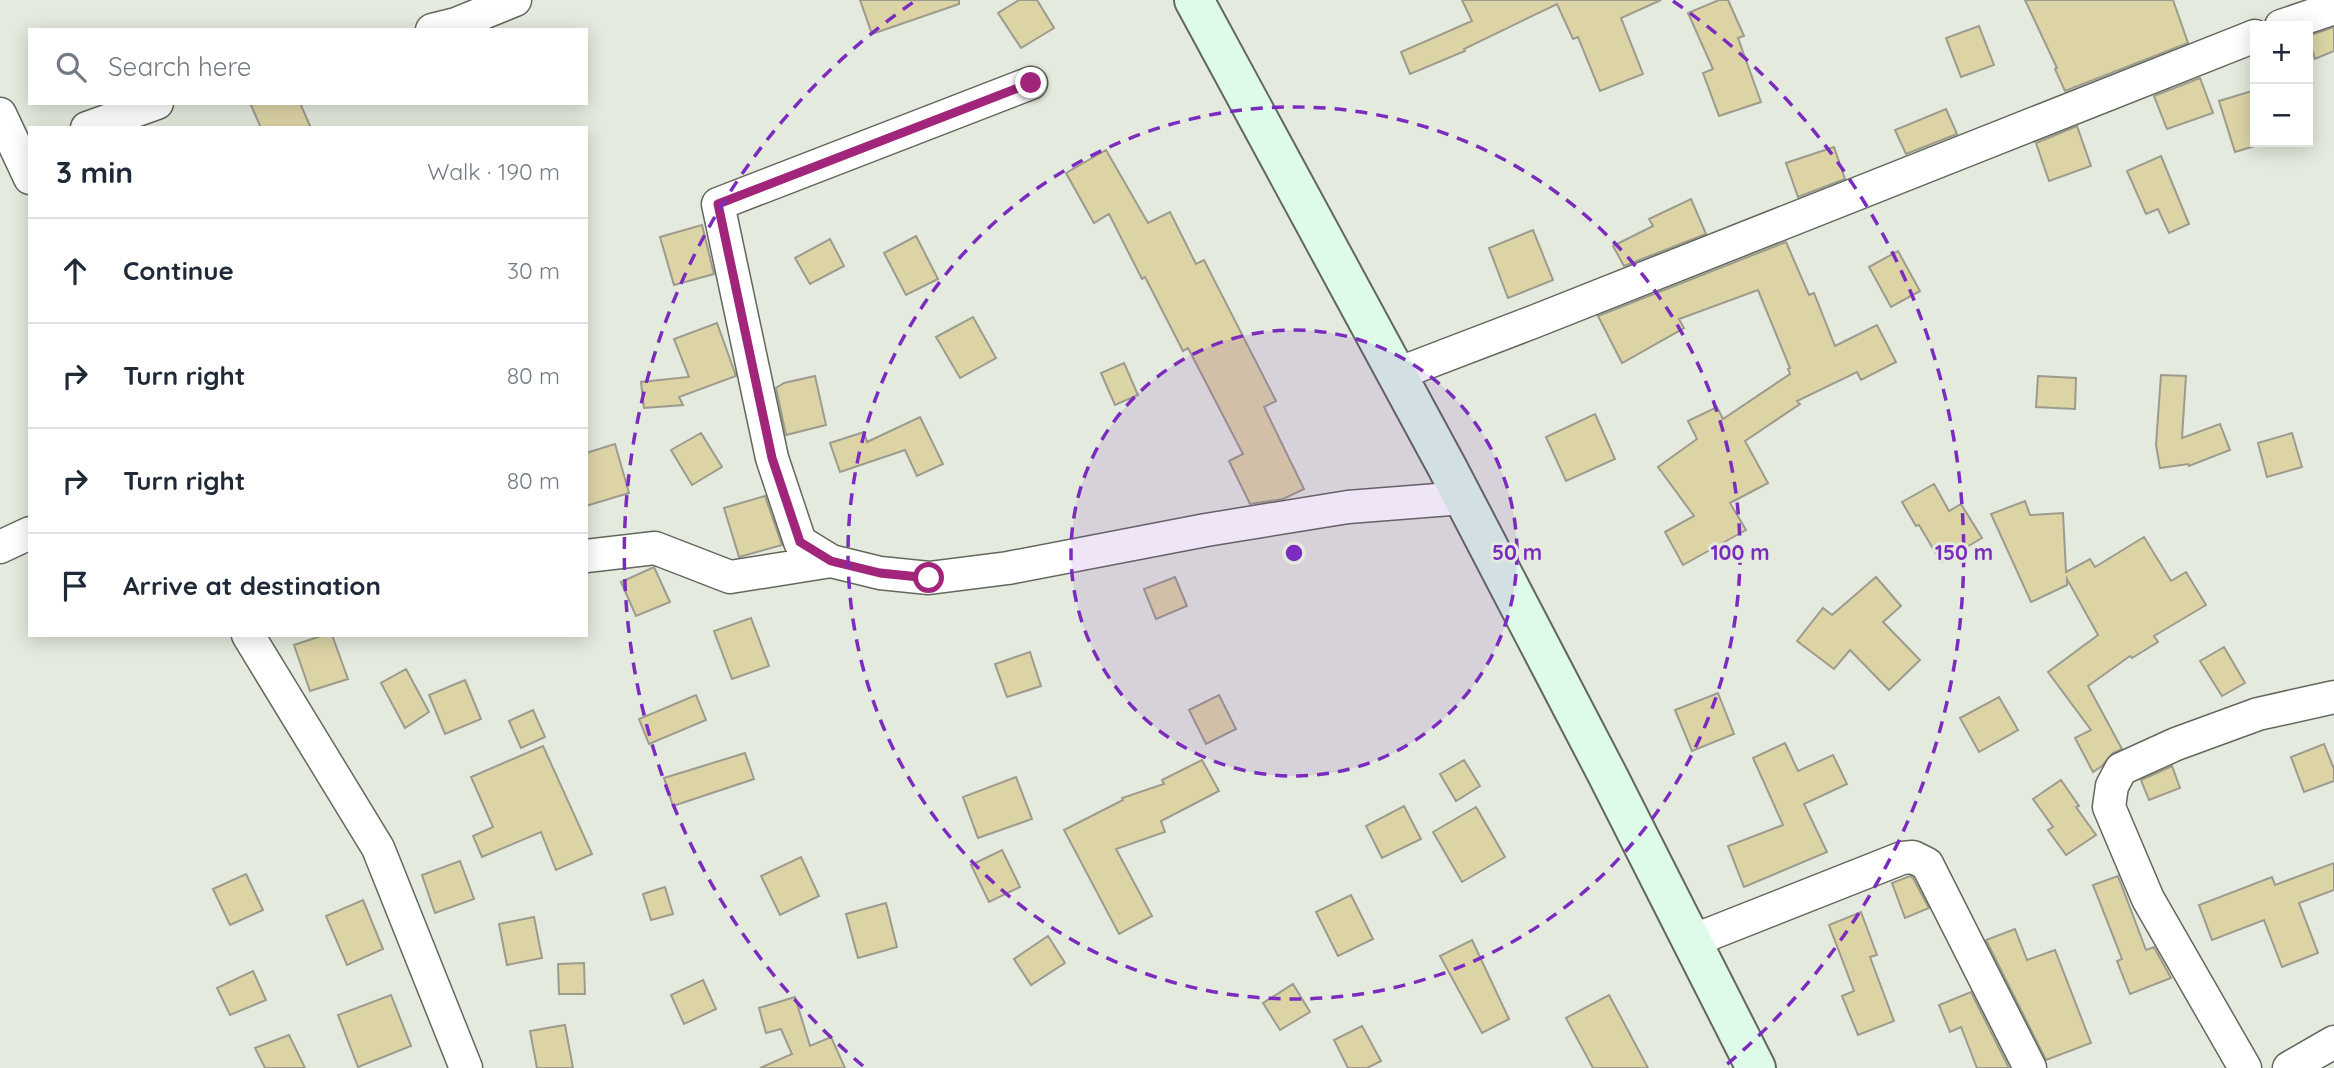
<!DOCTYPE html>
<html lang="en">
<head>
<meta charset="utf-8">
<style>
	body { margin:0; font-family:Quicksand,sans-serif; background:#f6f6f7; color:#1f2937 }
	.controls { position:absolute; right:21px; top:21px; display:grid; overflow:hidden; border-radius:0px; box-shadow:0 4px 18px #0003 }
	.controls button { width:63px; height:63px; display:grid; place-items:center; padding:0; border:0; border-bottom:2px solid #e0e1e3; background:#fff; color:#1f2937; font:35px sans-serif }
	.stop { position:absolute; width:21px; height:21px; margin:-16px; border:5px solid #a0257b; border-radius:50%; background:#fff }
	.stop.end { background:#a0257b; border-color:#fff; box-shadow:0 2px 7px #0008 }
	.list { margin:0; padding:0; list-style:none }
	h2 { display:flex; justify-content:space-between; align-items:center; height:91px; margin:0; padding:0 28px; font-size:30px }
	h2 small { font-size:23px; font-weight:400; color:#747a83 }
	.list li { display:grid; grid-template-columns:46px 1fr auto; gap:21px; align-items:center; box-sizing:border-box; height:105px; padding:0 28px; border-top:2px solid #e0e1e3 }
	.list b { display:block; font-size:26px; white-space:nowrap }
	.list em { font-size:23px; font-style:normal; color:#747a83 }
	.icon { flex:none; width:38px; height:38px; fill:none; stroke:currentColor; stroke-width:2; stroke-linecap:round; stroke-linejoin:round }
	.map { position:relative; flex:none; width:2334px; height:1068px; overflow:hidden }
	.search { position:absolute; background:#fff; box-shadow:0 4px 18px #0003; left:28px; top:28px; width:560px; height:77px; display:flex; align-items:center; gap:18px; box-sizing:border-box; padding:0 24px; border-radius:0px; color:#747a83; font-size:26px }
	.panel { position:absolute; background:#fff; box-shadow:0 4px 18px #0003; left:28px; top:126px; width:560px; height:511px; border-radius:0px }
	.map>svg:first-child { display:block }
	.building { fill:#ddd4a6; stroke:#9d9b8e; stroke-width:2 }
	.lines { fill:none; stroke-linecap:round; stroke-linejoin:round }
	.street-casing { stroke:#63685d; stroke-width:35 }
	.secondary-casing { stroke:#63685d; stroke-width:42 }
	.street { stroke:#fff; stroke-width:32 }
	.secondary { stroke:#defae9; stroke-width:38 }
	.route { stroke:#a0257b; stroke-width:9 }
	.ring { fill:none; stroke:#7b2cbf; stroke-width:3.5; stroke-dasharray:12 9 }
	.centre { fill:#7b2cbf; stroke:#e4eadd; stroke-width:3.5 }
	.ring-label { font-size:21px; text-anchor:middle; font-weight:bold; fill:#7b2cbf; stroke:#e4eadd; stroke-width:6; stroke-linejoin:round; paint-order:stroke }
</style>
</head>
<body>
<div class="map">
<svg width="2334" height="1068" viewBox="0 0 2334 1068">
	<rect width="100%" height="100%" fill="#e4eadd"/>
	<path class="building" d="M 860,0 L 959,0 L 959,4 L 872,34 Z
		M 1019,0 L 1037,0 L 1054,28 L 1021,48 L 998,13 Z
		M 1462,0 L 1661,0 L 1621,18 L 1643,74 L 1600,91 L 1578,37 L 1573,39 L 1557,4 L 1464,49 L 1465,51 L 1410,74 L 1401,52 L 1472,21 Z
		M 1719,0 L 1728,0 L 1744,36 L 1738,38 L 1761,102 L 1719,116 L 1703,73 L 1713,69 L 1688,13 Z
		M 2025,0 L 2173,0 L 2188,43 L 2065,91 L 2055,69 L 2057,68 Z
		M 1979,26 L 1994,65 L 1961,77 L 1946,38 Z
		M 2334,27 L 2334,51 L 2315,59 L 2308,36 Z
		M 2200,78 L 2213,113 L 2167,129 L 2154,96 Z
		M 2255,90 L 2255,146 L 2235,152 L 2219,101 Z
		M 250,103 L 300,103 L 311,128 L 261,128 Z
		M 1946,109 L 1957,134 L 1906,154 L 1895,130 Z
		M 2077,126 L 2091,166 L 2049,181 L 2036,143 Z
		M 1834,147 L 1845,179 L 1798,197 L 1786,163 Z
		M 1106,150 L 1148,223 L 1170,212 L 1196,264 L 1204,260 L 1276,401 L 1264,407 L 1304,489 L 1283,499 L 1250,504 L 1229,461 L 1243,454 L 1188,348 L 1183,351 L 1145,277 L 1142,279 L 1109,214 L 1094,223 L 1066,173 Z
		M 2161,156 L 2189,224 L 2169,233 L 2158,209 L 2146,214 L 2127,171 Z
		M 1691,199 L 1706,234 L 1624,266 L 1613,246 L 1653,226 L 1649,219 Z
		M 702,225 L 714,274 L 674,285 L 660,237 Z
		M 1533,230 L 1553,280 L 1508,298 L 1489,248 Z
		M 916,236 L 938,279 L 906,295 L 884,253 Z
		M 830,239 L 844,266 L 810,284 L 795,258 Z
		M 1786,242 L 1809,295 L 1814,293 L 1835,346 L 1877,325 L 1896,362 L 1861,380 L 1857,372 L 1797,401 L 1800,404 L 1745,441 L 1768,483 L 1730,503 L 1746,530 L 1683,565 L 1665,532 L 1694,516 L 1658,467 L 1697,439 L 1688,421 L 1717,407 L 1723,419 L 1790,374 L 1788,369 L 1790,368 L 1758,290 L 1679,319 L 1684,328 L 1622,363 L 1598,316 Z
		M 1898,251 L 1920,291 L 1891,307 L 1869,267 Z
		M 973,317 L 996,358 L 960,378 L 936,337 Z
		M 717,323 L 736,376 L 679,397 L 683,405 L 644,408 L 641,382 L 689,377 L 674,339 Z
		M 1124,363 L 1138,395 L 1115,405 L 1101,373 Z
		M 2161,375 L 2186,376 L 2182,438 L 2220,424 L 2230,450 L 2189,466 L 2188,464 L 2160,468 L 2156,445 Z
		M 815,376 L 826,425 L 786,435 L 776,388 L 784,383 Z
		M 2038,376 L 2076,378 L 2075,409 L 2036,407 Z
		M 1595,414 L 1615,459 L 1566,481 L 1546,437 Z
		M 920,417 L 943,464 L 917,476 L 905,450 L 840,472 L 830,443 L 864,432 L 867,442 Z
		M 701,433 L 722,467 L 692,485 L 671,450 Z
		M 2292,433 L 2302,467 L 2267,477 L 2258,443 Z
		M 615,444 L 629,493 L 586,506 L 586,453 Z
		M 1934,484 L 1949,511 L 1961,504 L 1982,538 L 1941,562 L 1919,525 L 1916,526 L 1902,502 Z
		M 765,496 L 782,545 L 739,557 L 724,508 Z
		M 2025,501 L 2030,515 L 2063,513 L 2066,572 L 2090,559 L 2095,567 L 2144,537 L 2171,581 L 2186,572 L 2206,605 L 2154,636 L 2158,642 L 2132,658 L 2130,656 L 2088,686 L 2122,749 L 2113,753 L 2102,766 L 2093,772 L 2075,738 L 2091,730 L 2048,672 L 2098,635 L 2067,579 L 2067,585 L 2031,602 L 1991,514 Z
		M 654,567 L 670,602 L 636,616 L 621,582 Z
		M 1175,577 L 1187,606 L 1156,619 L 1144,589 Z
		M 1876,577 L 1901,606 L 1883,622 L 1920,660 L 1889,690 L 1850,650 L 1834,669 L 1797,641 L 1823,608 L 1832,615 Z
		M 751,618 L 769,666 L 732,679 L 714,631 Z
		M 324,635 L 332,635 L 348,679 L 310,691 L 294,645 Z
		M 2224,647 L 2245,683 L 2222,696 L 2200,661 Z
		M 1030,652 L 1041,686 L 1007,697 L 995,664 Z
		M 406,669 L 429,712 L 405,728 L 381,683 Z
		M 465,680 L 481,719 L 445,734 L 429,695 Z
		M 1718,693 L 1734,734 L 1692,751 L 1675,710 Z
		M 696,695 L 706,720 L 649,744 L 639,719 Z
		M 1219,695 L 1236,729 L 1206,744 L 1189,710 Z
		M 1999,697 L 2018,730 L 1979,752 L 1960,718 Z
		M 533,710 L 545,737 L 521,748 L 509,721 Z
		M 1785,743 L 1798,771 L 1833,755 L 1847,784 L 1804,804 L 1827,852 L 1744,887 L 1728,846 L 1783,825 L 1753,758 Z
		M 2324,744 L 2334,769 L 2334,781 L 2304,792 L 2291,757 Z
		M 543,746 L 592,854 L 556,870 L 541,832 L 482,857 L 473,836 L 493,827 L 471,777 Z
		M 745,753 L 754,779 L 673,806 L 664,778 Z
		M 1202,760 L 1219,791 L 1161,821 L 1165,832 L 1116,849 L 1152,916 L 1119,934 L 1064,830 L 1123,800 L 1122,798 L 1164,784 L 1162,780 Z
		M 1464,760 L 1480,786 L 1456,801 L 1440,774 Z
		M 2172,766 L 2180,788 L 2149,800 L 2141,780 Z
		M 1016,777 L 1032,819 L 978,838 L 963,797 Z
		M 2061,780 L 2079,806 L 2076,807 L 2096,835 L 2066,855 L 2048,830 L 2053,827 L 2033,799 Z
		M 1404,806 L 1421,839 L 1382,858 L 1366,826 Z
		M 1476,807 L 1505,857 L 1462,882 L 1433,832 Z
		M 1002,850 L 1020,887 L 989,902 L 971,865 Z
		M 801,857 L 819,896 L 780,915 L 761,876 Z
		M 460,861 L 474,899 L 435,913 L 422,875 Z
		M 2334,863 L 2334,890 L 2299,903 L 2318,953 L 2282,967 L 2264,920 L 2212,940 L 2199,905 L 2272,877 L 2275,885 Z
		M 246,874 L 263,910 L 230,925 L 213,889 Z
		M 1910,876 L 1913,878 L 1929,908 L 1905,918 L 1892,883 Z
		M 2118,876 L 2146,950 L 2154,947 L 2171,978 L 2130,994 L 2117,961 L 2122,959 L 2093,885 Z
		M 665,887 L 673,914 L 651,920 L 643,894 Z
		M 1351,895 L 1373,939 L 1338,956 L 1316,912 Z
		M 363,900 L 383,949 L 347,965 L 326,916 Z
		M 886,903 L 897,947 L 858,958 L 846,914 Z
		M 1861,912 L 1877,955 L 1870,957 L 1894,1021 L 1858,1035 L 1842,996 L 1854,991 L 1829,925 Z
		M 534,917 L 542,958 L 507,965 L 499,924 Z
		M 2015,929 L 2027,960 L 2055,950 L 2091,1043 L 2046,1060 L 1986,940 Z
		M 1048,936 L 1065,963 L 1031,985 L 1014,959 Z
		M 1472,940 L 1509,1019 L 1482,1033 L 1440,956 Z
		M 584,963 L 585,994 L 559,994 L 558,964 Z
		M 253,971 L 266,1000 L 230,1015 L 217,988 Z
		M 703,980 L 716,1009 L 684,1024 L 671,995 Z
		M 1293,984 L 1310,1012 L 1280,1030 L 1263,1003 Z
		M 1971,992 L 2009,1068 L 1977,1068 L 1961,1027 L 1950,1032 L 1939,1005 Z
		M 391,995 L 411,1046 L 358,1067 L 338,1015 Z
		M 1609,995 L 1648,1068 L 1593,1068 L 1566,1018 Z
		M 795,997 L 810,1046 L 831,1037 L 845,1068 L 760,1068 L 792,1054 L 781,1029 L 766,1033 L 759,1008 Z
		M 565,1025 L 573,1068 L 537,1068 L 530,1031 Z
		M 1362,1026 L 1381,1061 L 1367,1068 L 1348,1068 L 1334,1040 Z
		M 289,1035 L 305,1068 L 265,1068 L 255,1048 Z"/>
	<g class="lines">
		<g class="street-casing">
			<path id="street" d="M 2281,26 L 2334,8
				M 432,30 L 456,24 L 515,0
				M 1031,83 L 718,204 L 772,458 L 800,542 L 831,561 L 880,573 L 929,578 L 1008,568 L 1206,530 L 1348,507 L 1463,498
				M 0,114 L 30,178
				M 87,128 L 157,103
				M 1397,374 L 1533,322 L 2255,36
				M 0,547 L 30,533
				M 586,556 L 655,548 L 730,577 L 831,561
				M 248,635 L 378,848 L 466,1068
				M 1692,941 L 1902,858 L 1913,857 L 1927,864 L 2030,1068
				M 2245,1068 L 2148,899 L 2109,807 L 2112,786 L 2121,769 L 2176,744 L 2258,714 L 2334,697
				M 2289,1068 L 2334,1042"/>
		</g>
		<g class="secondary-casing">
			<path id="secondary" d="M 1194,0 L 1447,467 L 1607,774 L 1756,1068"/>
		</g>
		<use href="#street" class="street"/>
		<use href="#secondary" class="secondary"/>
	</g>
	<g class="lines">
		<path class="route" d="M 929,578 L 880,573 L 831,561 L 800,542 L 772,458 L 718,204 L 1031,83"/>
	</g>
	<circle cx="1294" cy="553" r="223" fill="#7b2cbf" fill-opacity=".12"/>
	<g class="ring">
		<circle cx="1294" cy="553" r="223"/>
		<circle cx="1294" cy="553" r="446"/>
		<path d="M863 1066A670 670 0 0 1 915 1M1673 1A670 670 0 0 1 1725 1066"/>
	</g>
	<circle cx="1294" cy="553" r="10" class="centre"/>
	<g class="ring-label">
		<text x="1517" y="560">50 m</text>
		<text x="1740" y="560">100 m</text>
		<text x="1964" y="560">150 m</text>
	</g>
</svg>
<div class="controls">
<button>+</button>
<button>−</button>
</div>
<div class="stop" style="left:929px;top:578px"></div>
<div class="stop end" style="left:1031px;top:83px"></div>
<div class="search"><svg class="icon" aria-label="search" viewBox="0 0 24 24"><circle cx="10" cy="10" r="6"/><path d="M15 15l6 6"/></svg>Search here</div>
<section class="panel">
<h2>3 min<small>Walk · 190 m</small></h2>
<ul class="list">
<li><svg class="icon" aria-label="ahead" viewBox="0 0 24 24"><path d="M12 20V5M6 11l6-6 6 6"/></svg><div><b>Continue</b></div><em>30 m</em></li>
<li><svg class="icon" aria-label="right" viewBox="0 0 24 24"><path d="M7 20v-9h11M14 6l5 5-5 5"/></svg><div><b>Turn right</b></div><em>80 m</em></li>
<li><svg class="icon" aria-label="right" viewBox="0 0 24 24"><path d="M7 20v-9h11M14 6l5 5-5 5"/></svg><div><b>Turn right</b></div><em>80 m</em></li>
<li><svg class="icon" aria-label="arrive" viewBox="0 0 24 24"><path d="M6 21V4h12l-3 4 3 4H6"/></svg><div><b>Arrive at destination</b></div></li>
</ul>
</section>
</div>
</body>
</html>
